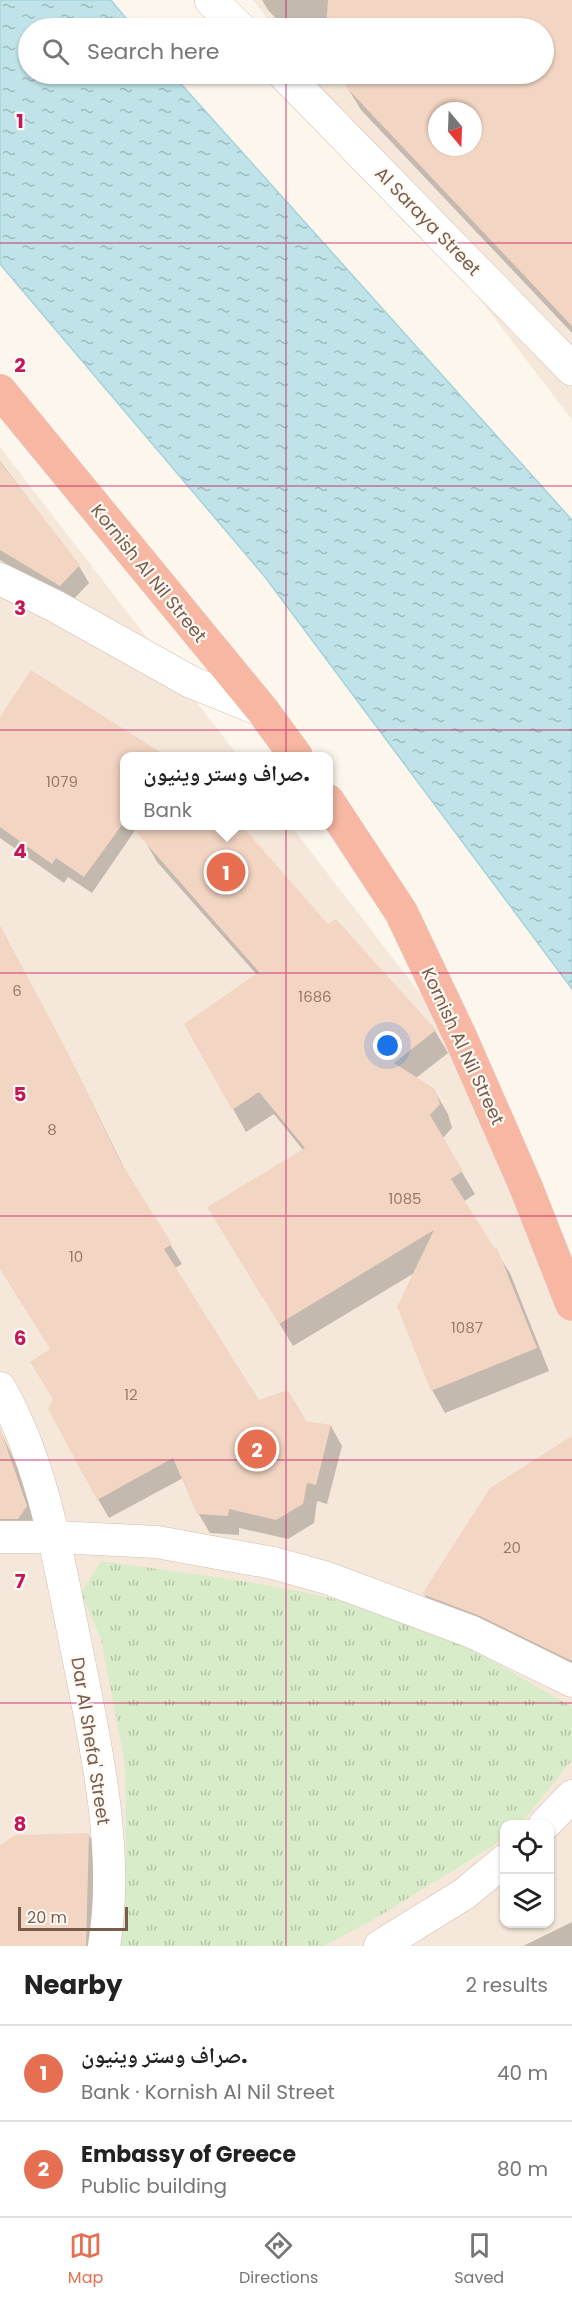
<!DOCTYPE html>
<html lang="en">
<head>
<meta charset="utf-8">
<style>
	body { margin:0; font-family:Poppins,"Noto Naskh Arabic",sans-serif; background:#f6f6f6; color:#222 }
	.controls { position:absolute; right:18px; bottom:18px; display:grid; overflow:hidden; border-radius:12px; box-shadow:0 2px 4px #0004 }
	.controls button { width:54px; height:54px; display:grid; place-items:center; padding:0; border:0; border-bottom:2px solid #e0e0e0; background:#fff; color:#222; font:30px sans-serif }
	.compass { position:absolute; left:428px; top:102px; width:54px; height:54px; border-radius:50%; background:#fff; box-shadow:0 2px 4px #0004; rotate:161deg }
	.scale { position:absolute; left:18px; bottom:15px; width:110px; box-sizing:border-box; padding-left:6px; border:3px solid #7a5c4d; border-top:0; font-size:16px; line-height:21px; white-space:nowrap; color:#7a5c4d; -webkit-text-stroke:4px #fffaf3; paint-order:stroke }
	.you { position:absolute; left:388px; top:1046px; width:21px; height:21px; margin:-15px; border:4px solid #fff; border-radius:50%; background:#1a73e8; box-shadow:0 0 0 9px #1a73e833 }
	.badge { display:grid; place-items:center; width:39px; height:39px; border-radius:50%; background:#e76f51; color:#fff; font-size:20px; font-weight:700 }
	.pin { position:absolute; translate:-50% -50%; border:3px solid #fff; box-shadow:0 2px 6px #0006 }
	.popup { position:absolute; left:120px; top:752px; width:213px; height:78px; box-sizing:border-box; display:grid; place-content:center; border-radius:12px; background:#fff; filter:drop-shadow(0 2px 4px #0005); font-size:20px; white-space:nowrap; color:#767676 }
	.popup b { font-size:22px; color:#222 }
	.popup::after { content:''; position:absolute; left:50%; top:100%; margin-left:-12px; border:12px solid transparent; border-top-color:#fff }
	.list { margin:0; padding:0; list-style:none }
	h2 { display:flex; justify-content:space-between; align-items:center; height:78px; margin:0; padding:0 24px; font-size:26px }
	h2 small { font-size:20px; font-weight:400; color:#767676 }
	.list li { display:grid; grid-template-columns:39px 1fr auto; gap:18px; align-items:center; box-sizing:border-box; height:96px; padding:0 24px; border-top:2px solid #e0e0e0 }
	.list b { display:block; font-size:22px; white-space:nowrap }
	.list p { margin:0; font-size:20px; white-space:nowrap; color:#767676 }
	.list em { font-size:20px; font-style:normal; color:#767676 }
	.icon { flex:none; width:33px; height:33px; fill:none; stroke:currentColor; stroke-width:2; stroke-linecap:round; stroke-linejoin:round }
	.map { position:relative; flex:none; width:572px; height:1946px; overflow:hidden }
	.search { position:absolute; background:#fff; box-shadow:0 2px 4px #0004; left:18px; right:18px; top:18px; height:66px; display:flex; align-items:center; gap:15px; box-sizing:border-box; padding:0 21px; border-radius:33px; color:#767676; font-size:22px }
	.sheet { height:270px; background:#fff }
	nav { display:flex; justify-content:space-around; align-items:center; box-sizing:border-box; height:84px; border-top:2px solid #e0e0e0; background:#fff; font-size:16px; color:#767676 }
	nav a { display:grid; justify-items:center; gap:3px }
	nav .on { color:#e76f51 }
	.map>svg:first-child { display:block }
	.residential { fill:#f5e8da; fill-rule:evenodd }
	.park { fill:url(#park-tufts) }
	.water { fill:url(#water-ripples); stroke:#a5d3da; stroke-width:1.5 }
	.shadow { fill:#0003; fill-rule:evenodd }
	.building { fill:#f3d5c3; fill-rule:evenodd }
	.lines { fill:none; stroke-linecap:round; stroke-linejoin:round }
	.street-casing { stroke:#d1beb0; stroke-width:33 }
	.secondary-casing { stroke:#d6c0b0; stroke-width:34 }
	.highway-casing { stroke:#dad1cd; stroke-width:34 }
	.street { stroke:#fff; stroke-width:32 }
	.secondary { stroke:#fff; stroke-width:33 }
	.highway { stroke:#f7b7a3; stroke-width:33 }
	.grid { fill:none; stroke:#c2185b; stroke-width:1.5; stroke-opacity:0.55 }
	.labels { text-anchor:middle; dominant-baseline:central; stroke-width:4.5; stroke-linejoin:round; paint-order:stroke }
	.number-label { font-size:15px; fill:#987a6a }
	.street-label { font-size:18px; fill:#7a5c4d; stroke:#fffaf3 }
	.grid-label { font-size:20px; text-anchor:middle; font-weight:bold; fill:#c2185b; stroke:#fffaf3; stroke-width:4.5; stroke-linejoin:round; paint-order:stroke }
</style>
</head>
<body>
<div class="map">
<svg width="572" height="1946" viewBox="0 0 572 1946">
	<defs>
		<pattern id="park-tufts" width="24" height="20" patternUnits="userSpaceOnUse" patternTransform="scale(1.5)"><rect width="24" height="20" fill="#d8ecc9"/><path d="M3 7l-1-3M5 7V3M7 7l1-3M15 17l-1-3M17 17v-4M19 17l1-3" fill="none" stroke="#b4c2a5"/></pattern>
		<pattern id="water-ripples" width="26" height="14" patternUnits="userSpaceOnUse" patternTransform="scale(1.5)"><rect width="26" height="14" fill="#bfe3e8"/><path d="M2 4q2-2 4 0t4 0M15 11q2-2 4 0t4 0" fill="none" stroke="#a0bbbe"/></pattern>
	</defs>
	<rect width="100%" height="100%" fill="#fdf6ec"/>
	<path class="residential" d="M 253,0 L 572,0 L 572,420 L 309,74 L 544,74 L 544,28 L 275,28 ZM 437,111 L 473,111 L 473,147 L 437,147 Z
		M 0,447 L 238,756 L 124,756 L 124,826 L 291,826 L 442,1022 L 572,1316 L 572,1946 L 0,1946 ZM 504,1824 L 550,1824 L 550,1924 L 504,1924 Z"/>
	<path class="park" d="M 101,1561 C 218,1578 340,1588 448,1638 C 491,1658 531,1684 572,1707 L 572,1760 L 528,1815 L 518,1824 L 504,1824 L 504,1836 L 493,1846 L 376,1918 L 324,1946 L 117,1946 L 123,1910 L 126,1844 L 125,1764 L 101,1639 L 81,1593 Z"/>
	<path class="water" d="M 0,0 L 111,0 L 134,28 L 28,28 L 28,74 L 172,74 L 572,520 L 572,989 L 265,577 L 0,264 Z"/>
	<path class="shadow" d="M 262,0 L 572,0 L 572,333 L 361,110 L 347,87 L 349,79 L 338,78 L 335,74 L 544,74 L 544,28 L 285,28 L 268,10 ZM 437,111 L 473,111 L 473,147 L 437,147 Z
		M 0,461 L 79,566 L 89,583 L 70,603 L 0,560 Z
		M 0,719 L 161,755 L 162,756 L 124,756 L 124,826 L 138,826 L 92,893 L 68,877 L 64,883 L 0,838 Z
		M 144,839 L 328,926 L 435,1031 L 448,1053 L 416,1078 L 434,1090 L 448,1114 L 452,1128 L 442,1139 L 475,1194 L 463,1202 L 510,1273 L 549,1371 L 445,1413 L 432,1390 L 416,1272 L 293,1346 L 222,1230 L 303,1150 L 274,1114 L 246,1132 L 186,1025 L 257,975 L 157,862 Z
		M 0,930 L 78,1074 L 127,1174 L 182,1264 L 175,1268 L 258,1402 L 305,1422 L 331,1426 L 342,1446 L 327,1504 L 317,1501 L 314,1523 L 288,1539 L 239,1528 L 239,1535 L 210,1533 L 198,1513 L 183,1478 L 109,1518 L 98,1499 L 55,1400 L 52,1350 L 0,1268 Z
		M 0,1430 L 21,1475 L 38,1527 L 0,1544 Z
		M 572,1438 L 572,1678 L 438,1618 L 424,1594 Z
		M 88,1834 L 100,1854 L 98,1946 L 0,1946 L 0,1847 Z
		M 572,1922 L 572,1946 L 523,1946 Z"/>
	<path class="building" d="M 328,0 L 572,0 L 572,326 L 346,87 L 348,74 L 543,74 L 543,28 L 326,28 ZM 437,111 L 473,111 L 473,147 L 437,147 Z
		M 0,462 L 80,565 L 60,586 L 0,550 Z
		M 31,670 L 166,756 L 124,756 L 124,822 L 84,877 L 56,858 L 52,864 L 0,827 L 0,717 Z
		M 130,825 L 241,825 L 328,924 L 336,919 L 436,1030 L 394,1063 L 435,1089 L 440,1104 L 430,1115 L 463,1171 L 451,1179 L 495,1249 L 497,1248 L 537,1348 L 431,1391 L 397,1307 L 434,1230 L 279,1324 L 207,1207 L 305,1148 L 259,1092 L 232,1110 L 184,1024 L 259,972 Z
		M 0,925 L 68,1053 L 120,1161 L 172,1244 L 164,1249 L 259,1400 L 288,1390 L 306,1421 L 331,1425 L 316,1485 L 307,1483 L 303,1504 L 276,1520 L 229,1509 L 228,1516 L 197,1514 L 173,1458 L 97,1500 L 48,1409 L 53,1399 L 30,1362 L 50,1349 L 0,1269 Z
		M 0,1428 L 27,1506 L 18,1519 L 0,1519 Z
		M 572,1436 L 572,1661 L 480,1616 L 422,1594 L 490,1488 Z
		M 89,1833 L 86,1946 L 0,1946 L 0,1845 L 15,1835 Z"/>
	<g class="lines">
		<g class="street-casing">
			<path id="street" d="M 0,579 L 55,606 L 191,682 L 263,711
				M 0,1388 C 43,1465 57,1551 74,1636 C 93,1733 121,1847 104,1946
				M 0,1537 L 55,1537 L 157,1542 L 273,1563 L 327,1578 L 472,1632 L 572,1681
				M 545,1824 L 572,1796
				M 380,1946 L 464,1894 L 504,1861"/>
		</g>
		<g class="secondary-casing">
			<path id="secondary" d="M 211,0 L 239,28
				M 284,74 L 572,369"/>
		</g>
		<g class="highway-casing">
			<path id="highway" d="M 0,391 L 263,711 L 296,756
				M 328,801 L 401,912 L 460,1036 L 526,1187 L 572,1304"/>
		</g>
		<use href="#street" class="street"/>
		<use href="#secondary" class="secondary"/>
		<use href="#highway" class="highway"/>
	</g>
	<path class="grid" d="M 286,0 L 286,28M 286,74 L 286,1946M 0,243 L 572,243M 0,486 L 572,486M 0,730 L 572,730M 0,973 L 572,973M 0,1216 L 572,1216M 0,1460 L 572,1460M 0,1703 L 572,1703"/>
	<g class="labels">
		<g class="number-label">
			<text x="62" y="781">1079</text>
			<text x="17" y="990">6</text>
			<text x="315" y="996">1686</text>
			<text x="52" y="1129">8</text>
			<text x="405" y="1198">1085</text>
			<text x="76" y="1256">10</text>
			<text x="467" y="1327">1087</text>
			<text x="131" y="1394">12</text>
			<text x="512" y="1547">20</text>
		</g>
		<g class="street-label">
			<text transform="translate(428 221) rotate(46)">Al Saraya Street</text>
			<text transform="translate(149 573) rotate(51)">Kornish Al Nil Street</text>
			<text transform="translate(463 1046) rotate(65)">Kornish Al Nil Street</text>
			<text transform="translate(91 1741) rotate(81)">Dar Al Shefa' Street</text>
		</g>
	</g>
	<g class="grid-label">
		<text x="20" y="128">1</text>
		<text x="20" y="372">2</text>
		<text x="20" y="615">3</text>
		<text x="20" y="858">4</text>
		<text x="20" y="1101">5</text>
		<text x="20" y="1345">6</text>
		<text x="20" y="1588">7</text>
		<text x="20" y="1831">8</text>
	</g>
</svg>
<div class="controls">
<button><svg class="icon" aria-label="locate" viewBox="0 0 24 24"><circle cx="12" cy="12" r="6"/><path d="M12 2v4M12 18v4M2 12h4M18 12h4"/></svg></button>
<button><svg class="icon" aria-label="layers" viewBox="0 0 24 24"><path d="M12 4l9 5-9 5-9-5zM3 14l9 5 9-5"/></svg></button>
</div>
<svg class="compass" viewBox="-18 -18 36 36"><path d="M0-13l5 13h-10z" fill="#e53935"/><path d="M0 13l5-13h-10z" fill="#767676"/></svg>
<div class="scale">20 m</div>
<div class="you"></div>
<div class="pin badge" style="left:226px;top:872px">1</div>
<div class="popup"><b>صراف وستر وينيون.</b>Bank</div>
<div class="pin badge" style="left:257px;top:1449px">2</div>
<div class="search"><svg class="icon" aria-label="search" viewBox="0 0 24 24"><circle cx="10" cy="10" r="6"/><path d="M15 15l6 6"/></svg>Search here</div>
</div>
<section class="sheet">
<h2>Nearby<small>2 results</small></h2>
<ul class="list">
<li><span class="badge">1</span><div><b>صراف وستر وينيون.</b><p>Bank · Kornish Al Nil Street</p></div><em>40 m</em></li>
<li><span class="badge">2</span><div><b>Embassy of Greece</b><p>Public building</p></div><em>80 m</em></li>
</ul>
</section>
<nav>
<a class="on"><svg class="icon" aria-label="map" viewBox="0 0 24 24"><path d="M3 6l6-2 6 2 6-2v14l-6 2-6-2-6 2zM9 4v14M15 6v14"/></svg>Map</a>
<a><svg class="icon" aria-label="directions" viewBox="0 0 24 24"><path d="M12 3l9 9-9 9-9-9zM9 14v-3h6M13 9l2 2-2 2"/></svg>Directions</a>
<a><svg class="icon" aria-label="saved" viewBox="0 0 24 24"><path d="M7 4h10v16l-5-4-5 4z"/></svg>Saved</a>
</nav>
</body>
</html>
